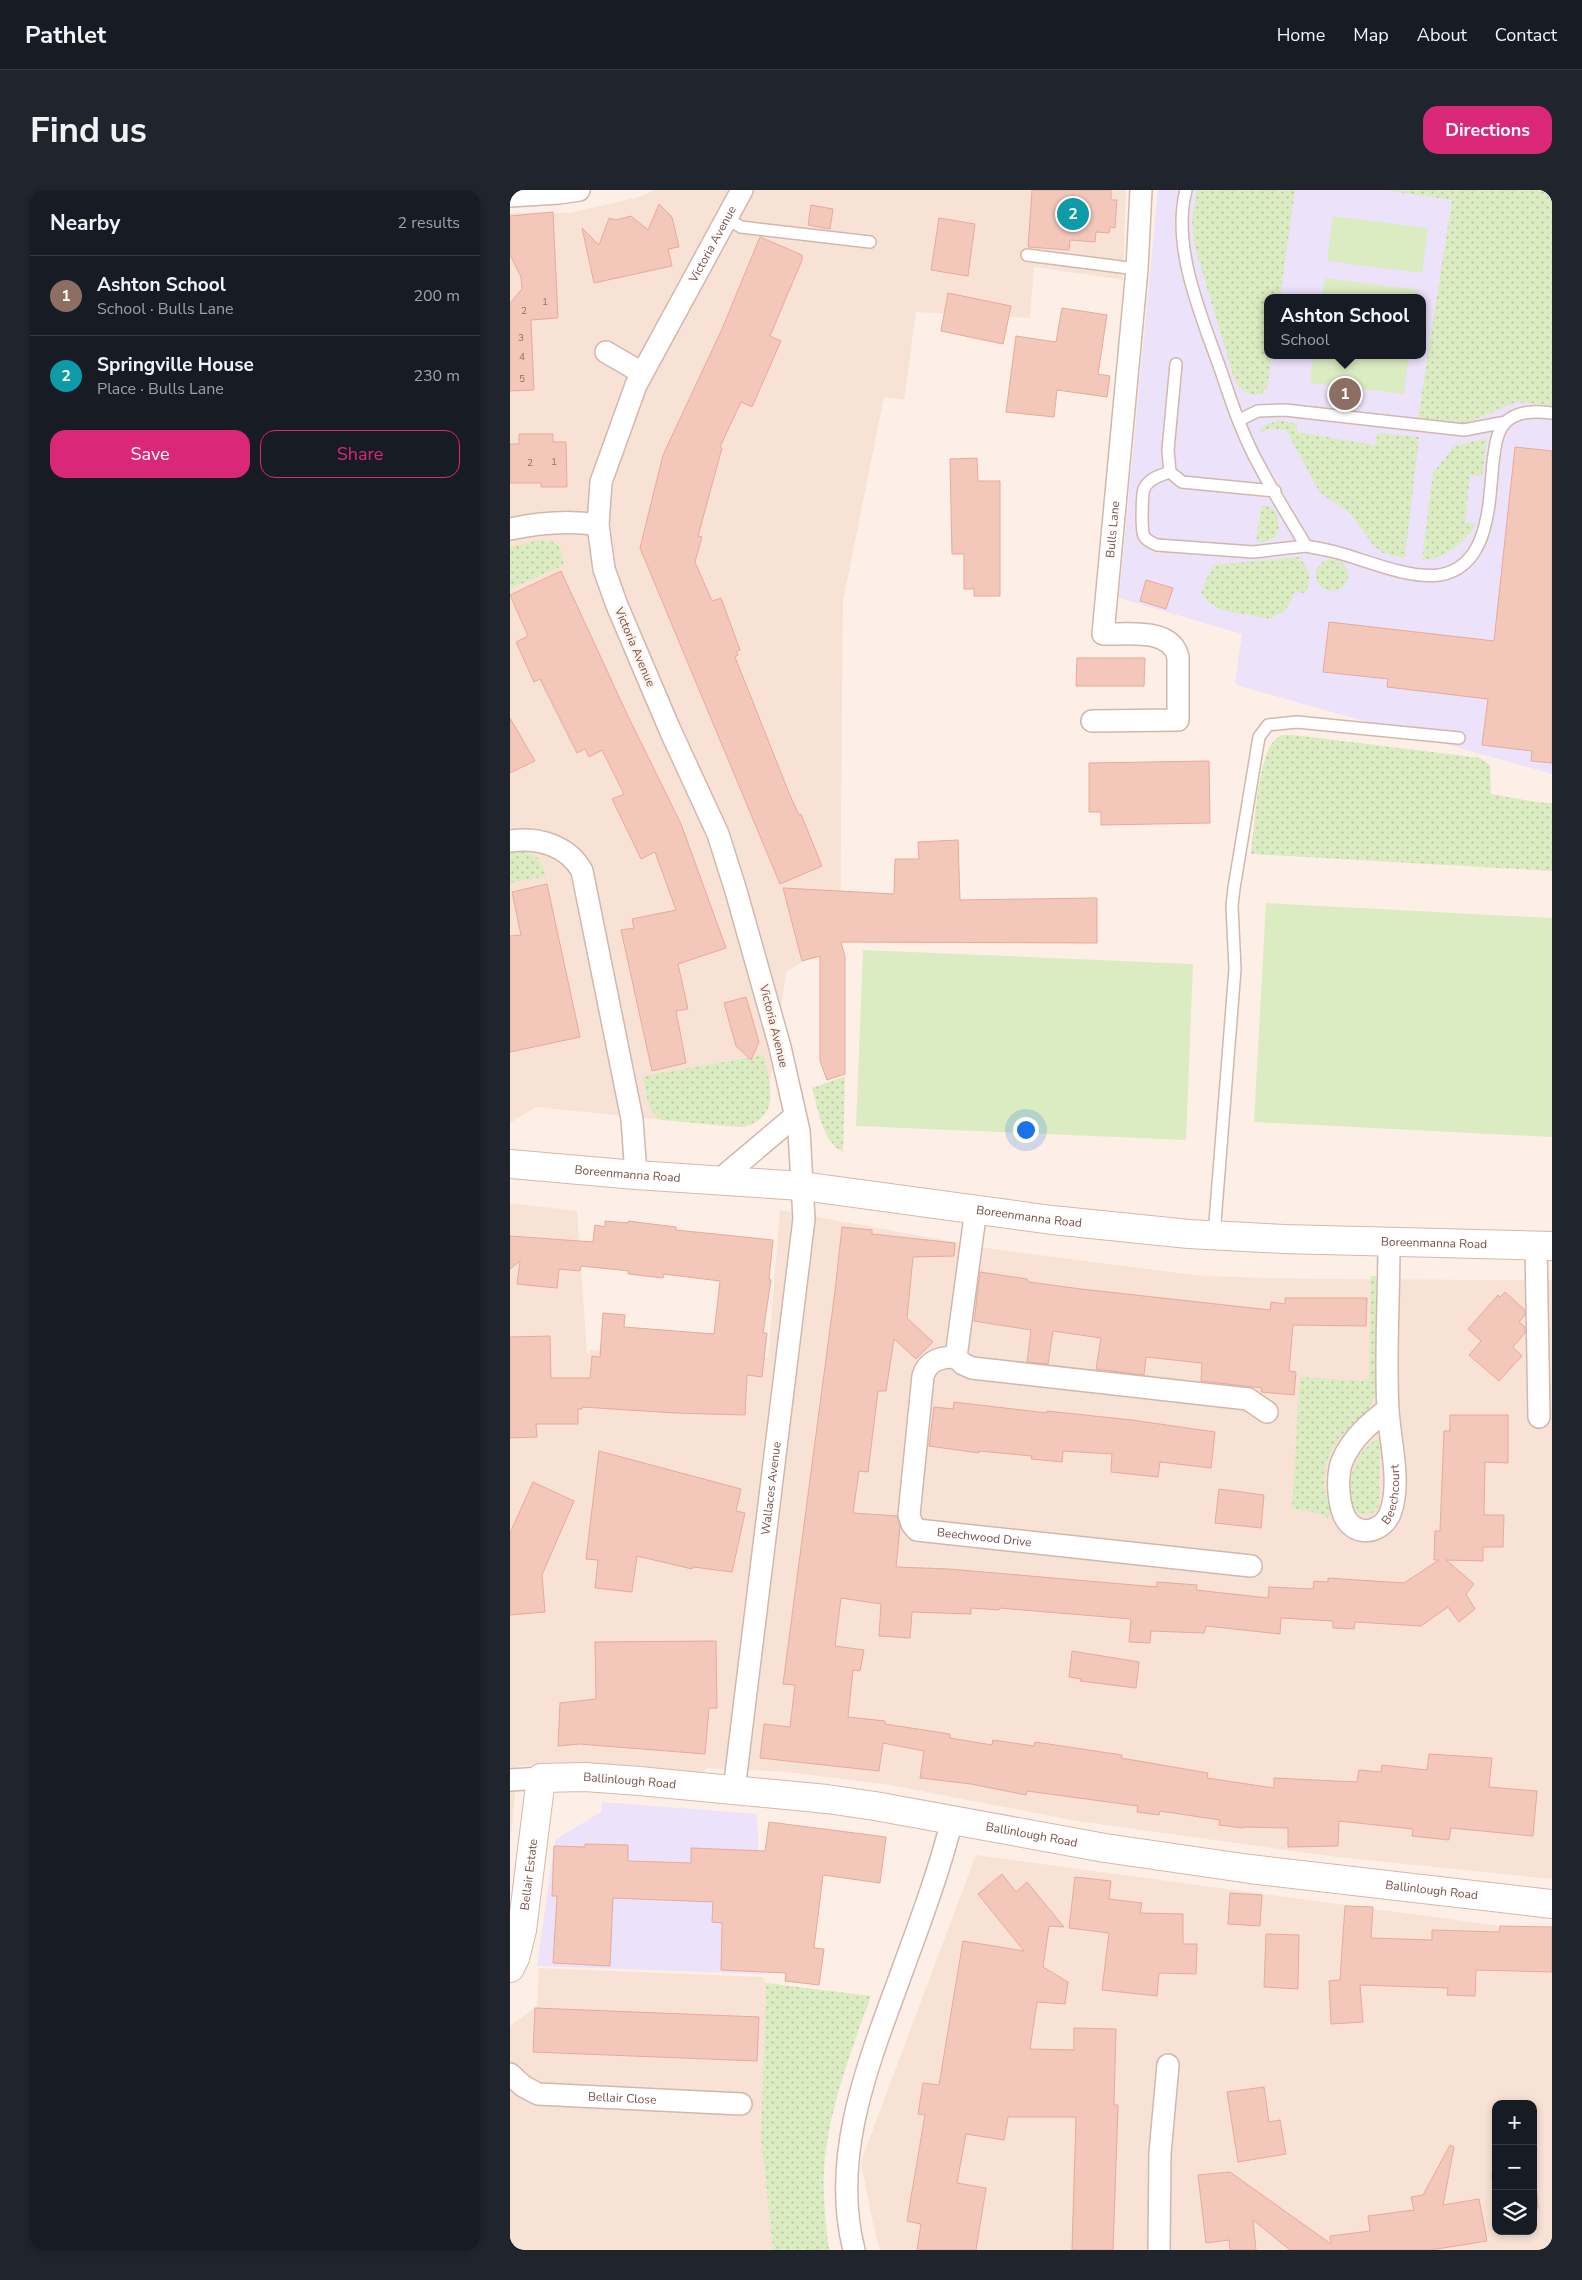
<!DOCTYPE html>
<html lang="en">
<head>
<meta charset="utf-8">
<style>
	body { margin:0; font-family:"Nunito Sans",sans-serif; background:#20242c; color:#f1f3f6 }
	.controls { position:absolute; right:15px; bottom:15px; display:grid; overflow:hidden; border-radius:10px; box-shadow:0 2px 8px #0003 }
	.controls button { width:45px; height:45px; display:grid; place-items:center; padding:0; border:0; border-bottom:1px solid #363941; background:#171b24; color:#f1f3f6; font:25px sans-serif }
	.you { position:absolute; left:515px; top:939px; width:18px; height:18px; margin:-12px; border:4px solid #fff; border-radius:50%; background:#1a73e8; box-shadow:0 0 0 8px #1a73e833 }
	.badge { display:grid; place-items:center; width:32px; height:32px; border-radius:50%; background:#db2777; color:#fff; font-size:16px; font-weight:700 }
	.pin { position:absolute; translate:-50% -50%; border:2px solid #fff; box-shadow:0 1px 5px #0006 }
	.popup { position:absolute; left:754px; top:104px; width:162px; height:65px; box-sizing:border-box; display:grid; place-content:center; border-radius:10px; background:#171b24; filter:drop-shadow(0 1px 4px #0005); font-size:16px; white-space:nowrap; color:#9ea1a6 }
	.popup b { font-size:19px; color:#f1f3f6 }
	.popup::after { content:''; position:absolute; left:50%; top:100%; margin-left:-10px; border:10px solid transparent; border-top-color:#171b24 }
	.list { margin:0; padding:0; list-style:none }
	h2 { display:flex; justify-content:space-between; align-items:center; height:65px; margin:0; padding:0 20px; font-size:21px }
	h2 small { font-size:16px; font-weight:400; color:#9ea1a6 }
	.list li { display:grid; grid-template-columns:32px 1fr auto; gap:15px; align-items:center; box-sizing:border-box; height:80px; padding:0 20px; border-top:1px solid #363941 }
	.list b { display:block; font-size:19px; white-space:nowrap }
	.list p { margin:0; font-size:16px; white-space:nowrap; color:#9ea1a6 }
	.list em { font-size:16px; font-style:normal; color:#9ea1a6 }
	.actions { display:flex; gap:10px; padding:15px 20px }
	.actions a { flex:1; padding:11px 0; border:1px solid #db2777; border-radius:15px; text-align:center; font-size:18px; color:#db2777 }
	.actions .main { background:#db2777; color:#fff }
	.icon { flex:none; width:28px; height:28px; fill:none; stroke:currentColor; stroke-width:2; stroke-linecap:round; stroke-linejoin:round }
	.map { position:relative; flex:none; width:1042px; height:2060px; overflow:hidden; border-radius:15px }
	header { display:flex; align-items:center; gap:30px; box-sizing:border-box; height:70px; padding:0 25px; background:#171b24; border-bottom:1px solid #363941 }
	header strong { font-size:24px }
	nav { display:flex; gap:28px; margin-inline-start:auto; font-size:18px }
	.intro { display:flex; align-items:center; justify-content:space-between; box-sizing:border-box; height:120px; padding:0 30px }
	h1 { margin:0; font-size:35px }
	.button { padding:12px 22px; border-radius:15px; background:#db2777; color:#fff; font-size:18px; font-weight:700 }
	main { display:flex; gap:30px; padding:0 30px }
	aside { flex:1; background:#171b24; border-radius:15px; box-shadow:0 2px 8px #0003 }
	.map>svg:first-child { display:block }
	.residential { fill:#f8e2d6; fill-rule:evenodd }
	.education { fill:#ece2fa; fill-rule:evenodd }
	.grass { fill:url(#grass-dots) }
	.green { fill:#dbecc2 }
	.building { fill:#f4c7bb; stroke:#e8a99b }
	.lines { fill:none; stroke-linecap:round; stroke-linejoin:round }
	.lane-casing { stroke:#d2b7ad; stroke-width:14 }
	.street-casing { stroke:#d2b7ad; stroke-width:24 }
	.secondary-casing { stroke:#d8b7ac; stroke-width:30 }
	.lane { stroke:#fff; stroke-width:11 }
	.street { stroke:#fff; stroke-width:21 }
	.secondary { stroke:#fff; stroke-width:28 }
	.labels { text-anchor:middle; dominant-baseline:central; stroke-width:5; stroke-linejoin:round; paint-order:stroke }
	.number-label { font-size:10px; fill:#976e65 }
	.street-label { font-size:12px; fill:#785048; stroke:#fff4ed }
</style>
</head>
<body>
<header>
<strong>Pathlet</strong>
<nav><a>Home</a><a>Map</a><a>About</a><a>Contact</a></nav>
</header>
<div class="intro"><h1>Find us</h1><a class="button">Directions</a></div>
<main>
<aside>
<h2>Nearby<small>2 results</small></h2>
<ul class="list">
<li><span class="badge" style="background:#8d6e63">1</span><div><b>Ashton School</b><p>School · Bulls Lane</p></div><em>200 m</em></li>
<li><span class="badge" style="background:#0f9aa8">2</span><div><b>Springville House</b><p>Place · Bulls Lane</p></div><em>230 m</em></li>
</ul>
<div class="actions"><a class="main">Save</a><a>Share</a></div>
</aside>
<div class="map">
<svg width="1042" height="2060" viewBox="0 0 1042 2060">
	<defs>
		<pattern id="grass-dots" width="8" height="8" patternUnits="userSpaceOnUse" patternTransform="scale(1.25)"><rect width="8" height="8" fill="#dbecc2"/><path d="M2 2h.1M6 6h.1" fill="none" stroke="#b6c2a0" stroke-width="1.8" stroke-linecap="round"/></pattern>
	</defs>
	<rect width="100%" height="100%" fill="#fdefe5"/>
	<path class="residential" d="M 145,0 L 616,0 L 613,90 L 524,77 L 520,128 L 406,122 L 394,210 L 374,207 L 333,411 L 330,749 L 276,782 L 256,919 L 223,937 L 26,917 L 0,933 L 0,23 L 60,23 L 129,7 Z
		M 0,1013 L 67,1021 L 77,1163 L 80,1163 L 80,1160 L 258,1168 L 270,1020 L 476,1058 L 691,1086 L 803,1089 L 1042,1090 L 1042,1689 L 827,1667 L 567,1631 L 380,1595 L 277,1582 L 197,1578 L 192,1583 L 71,1573 L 8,1576 L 0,1655 Z
		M 466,1665 L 1042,1743 L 1042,2060 L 370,2060 L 362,2030 L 351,1971 ZM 986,1914 L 1023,1914 L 1023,2041 L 986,2041 Z
		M 29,1778 L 253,1787 L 256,1793 L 251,1948 L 263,2060 L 0,2060 L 0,1836 L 27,1816 Z"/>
	<path class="education" d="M 648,0 L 1042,0 L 1042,584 L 730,496 L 725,493 L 732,444 L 609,408 ZM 758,108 L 912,108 L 912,165 L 758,165 Z
		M 92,1612 L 247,1624 L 253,1784 L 27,1776 L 45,1650 L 91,1622 Z"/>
	<path class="grass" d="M 687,0 L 785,0 L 770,108 L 758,108 L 758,165 L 762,165 L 757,198 L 751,204 C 736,206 730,201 724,188 L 684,54 L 682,30 Z
		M 875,0 L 1042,0 L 1042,215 L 1006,212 L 954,234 L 908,229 L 942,10 Z
		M 769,230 L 787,234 L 786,242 L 866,255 L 867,243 L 909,247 L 895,368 L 873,363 L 864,356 L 839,322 L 810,303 L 776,240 L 761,239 L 748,243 L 755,235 Z
		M 977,248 L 972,286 L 960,286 L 955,333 L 966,334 C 956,352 933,370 912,370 L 923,283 L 944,256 Z
		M 751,316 L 757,316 L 766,322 L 769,336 L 767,345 C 760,351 755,353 746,351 Z
		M 30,350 L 41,351 L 50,357 L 54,375 L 0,399 L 0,357 Z
		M 789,367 C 799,381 804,386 795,403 L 785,402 L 776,420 L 760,429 L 712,420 L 698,412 L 691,402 L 703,375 Z
		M806 385a16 16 0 1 1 32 0a16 16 0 1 1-32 0Z
		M 772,545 L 784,545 L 970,568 L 980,575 L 981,604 L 1025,612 L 1042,613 L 1042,681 L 741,664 C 744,639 748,570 763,552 C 765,549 769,547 772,545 Z
		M 10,661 C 27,662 32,671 36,686 L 0,693 L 0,662 Z
		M 254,865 C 260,895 272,927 233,937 L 153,930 C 137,925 136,900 133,886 Z
		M 335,886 L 333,962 C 312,952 308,918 302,898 Z
		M 861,1086 L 866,1086 L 866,1203 L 858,1221 L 831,1246 L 822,1259 L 815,1278 L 814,1296 L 821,1322 L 818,1328 L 807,1323 L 782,1319 L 790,1187 L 852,1191 L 859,1189 Z
		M 867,1249 L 870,1250 L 869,1316 C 863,1325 859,1325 849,1323 C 841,1317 841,1312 841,1302 C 840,1278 847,1263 867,1249 Z
		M 256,1793 L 361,1806 C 344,1853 322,1911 316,1960 C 311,1994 315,2027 319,2060 L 263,2060 L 251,1948 Z"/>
	<path class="green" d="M 823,26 L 918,38 L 912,83 L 817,71 Z
		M 815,88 L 908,100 L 907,108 L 812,108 Z
		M 803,165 L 899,165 L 894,204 L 800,193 Z
		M 756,713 L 1042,728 L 1042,947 L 744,932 Z
		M 353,760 L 683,774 L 676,950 L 346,936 Z"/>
	<path class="building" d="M 522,0 L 601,0 L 601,10 L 607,10 L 605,38 L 600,37 L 599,43 L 586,42 L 585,52 L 560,50 L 559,60 L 518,57 Z
		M 149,14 L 162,27 L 169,57 L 158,59 L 162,76 L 84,93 L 72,38 L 89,55 L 99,28 L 106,30 L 121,26 L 138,40 Z
		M 301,15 L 323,19 L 320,39 L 298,35 Z
		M 43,22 L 48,128 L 21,130 L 24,200 L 0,201 L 0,113 L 12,99 L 11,87 L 0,65 L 0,26 Z
		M 429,28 L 465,34 L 458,86 L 421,80 Z
		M 250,47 L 292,65 L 292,70 L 260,146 L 271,151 L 242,217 L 231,212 L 210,257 L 212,258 L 188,346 L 192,347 L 185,372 L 202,411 L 211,408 L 230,460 L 226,462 L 228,465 L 225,467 L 279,603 L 289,625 L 291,624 L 312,676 L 270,694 L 130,358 L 153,265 L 212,139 Z
		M 438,103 L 501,116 L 493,154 L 431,141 Z
		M 552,118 L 597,125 L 588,184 L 600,186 L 597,207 L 547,200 L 544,227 L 496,222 L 506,146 L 546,152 Z
		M 9,244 L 43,244 L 43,252 L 56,252 L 57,297 L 31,297 L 31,293 L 0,293 L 0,254 L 9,254 Z
		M 1005,257 L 1042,261 L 1042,573 L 1021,571 L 1022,561 L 972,555 L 978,509 L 877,497 L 878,489 L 813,482 L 819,432 L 984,451 Z
		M 467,268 L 468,291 L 490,291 L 490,406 L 464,406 L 464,399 L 454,399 L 454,364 L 442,364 L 440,269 Z
		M 51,381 L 117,524 L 171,634 L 216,758 L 168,774 L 178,819 L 166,821 L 176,873 L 142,881 L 111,740 L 124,738 L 122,729 L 166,720 L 145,662 L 131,669 L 102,609 L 114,604 L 92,560 L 79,567 L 75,559 L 67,563 L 30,489 L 24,492 L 6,452 L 18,446 L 0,405 Z
		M 636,390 L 663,398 L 656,419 L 630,411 Z
		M 567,468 L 635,468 L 634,496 L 566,496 Z
		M 0,528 L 25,571 L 0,583 Z
		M 699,571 L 700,633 L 591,635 L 591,622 L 579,622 L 579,573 Z
		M 448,650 L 450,710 L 587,708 L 587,753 L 331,752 L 335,767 L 335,884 L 317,890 L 310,871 L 310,766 L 292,771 L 273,698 L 384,704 L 385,669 L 409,669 L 408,652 Z
		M 37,694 L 70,847 L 0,862 L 0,746 L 11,745 L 2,702 Z
		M 236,807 L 249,852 L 241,870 L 226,856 L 214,813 Z
		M 95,1031 L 118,1033 L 118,1031 L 166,1037 L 166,1040 L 263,1050 L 259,1089 L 261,1090 L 253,1143 L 257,1143 L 252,1187 L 237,1185 L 235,1225 L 165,1223 L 72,1217 L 72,1219 L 68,1219 L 68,1234 L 26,1234 L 27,1247 L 0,1248 L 0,1147 L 40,1146 L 41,1188 L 80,1188 L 82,1166 L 90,1167 L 93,1123 L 115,1125 L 114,1137 L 204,1144 L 210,1091 L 154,1084 L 153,1088 L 118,1084 L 119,1081 L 71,1076 L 70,1081 L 49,1079 L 47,1098 L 7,1094 L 10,1071 L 0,1079 L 0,1046 L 83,1052 L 85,1035 L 95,1037 Z
		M 332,1037 L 362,1040 L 362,1044 L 445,1053 L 444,1066 L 403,1067 L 397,1128 L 423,1152 L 406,1169 L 384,1149 L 376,1201 L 368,1201 L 358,1282 L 349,1281 L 343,1323 L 387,1326 L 390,1337 L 386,1377 L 439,1379 L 647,1397 L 647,1392 L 687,1395 L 686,1400 L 758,1408 L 759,1397 L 803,1399 L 804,1391 L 818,1392 L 818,1388 L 894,1393 L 929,1370 L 924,1370 L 925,1341 L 930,1341 L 934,1241 L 940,1241 L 940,1225 L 998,1225 L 998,1273 L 975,1272 L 974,1325 L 994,1325 L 993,1357 L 973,1357 L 973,1371 L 936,1370 L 964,1394 L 956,1404 L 965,1419 L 949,1432 L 938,1417 L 911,1436 L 845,1432 L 844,1439 L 823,1438 L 823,1431 L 771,1428 L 770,1444 L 696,1436 L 694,1443 L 641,1441 L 640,1453 L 619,1452 L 621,1429 L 489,1418 L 489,1420 L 461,1418 L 461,1424 L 402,1422 L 400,1448 L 369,1446 L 371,1414 L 331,1408 L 325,1456 L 354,1460 L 350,1481 L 343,1480 L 338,1527 L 375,1531 L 375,1534 L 440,1544 L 440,1548 L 482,1555 L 483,1550 L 524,1556 L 525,1552 L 612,1565 L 611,1568 L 698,1583 L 697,1588 L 764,1598 L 764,1588 L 847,1592 L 849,1580 L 871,1582 L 872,1575 L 917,1580 L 919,1564 L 982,1568 L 979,1597 L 1027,1601 L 1023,1646 L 941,1638 L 939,1650 L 902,1646 L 903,1639 L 829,1631 L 828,1656 L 778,1657 L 778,1638 L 733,1637 L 733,1638 L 709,1635 L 710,1630 L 650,1621 L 649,1625 L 627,1622 L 628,1616 L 517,1601 L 516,1605 L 461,1594 L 410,1588 L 414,1561 L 373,1553 L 369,1581 L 250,1568 L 254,1534 L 280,1537 L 285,1495 L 273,1494 L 325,1101 Z
		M 470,1082 L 517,1089 L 519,1092 L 571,1099 L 760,1120 L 761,1112 L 775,1114 L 775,1108 L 857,1108 L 856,1136 L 783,1135 L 779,1181 L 786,1182 L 784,1205 L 751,1202 L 752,1198 L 691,1191 L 692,1173 L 636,1167 L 634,1185 L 586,1179 L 591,1148 L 543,1141 L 538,1174 L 517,1172 L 521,1140 L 464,1131 Z
		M 995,1102 L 1015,1120 L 1015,1125 L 1009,1132 L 1015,1137 L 1015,1143 L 1003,1157 L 1012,1166 L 989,1191 L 959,1165 L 971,1151 L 958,1139 L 988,1105 L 990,1107 Z
		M 444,1212 L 537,1223 L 537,1221 L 622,1230 L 705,1242 L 701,1278 L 650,1272 L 648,1287 L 601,1282 L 602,1264 L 553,1261 L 552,1272 L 521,1269 L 522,1266 L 469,1261 L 469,1263 L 419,1256 L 424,1217 L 443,1219 Z
		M 89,1261 L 231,1299 L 226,1321 L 235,1323 L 222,1382 L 183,1377 L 182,1379 L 127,1366 L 122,1402 L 85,1398 L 88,1370 L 76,1369 Z
		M 23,1292 L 64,1311 L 32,1385 L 35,1422 L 0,1425 L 0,1343 Z
		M 709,1299 L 754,1305 L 751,1338 L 705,1333 Z
		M 206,1451 L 207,1518 L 199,1518 L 195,1564 L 69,1554 L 48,1556 L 50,1513 L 86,1509 L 85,1452 Z
		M 562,1461 L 629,1472 L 626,1498 L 570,1491 L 571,1489 L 559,1487 Z
		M 259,1632 L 376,1647 L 370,1693 L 313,1685 L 304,1758 L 314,1759 L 309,1795 L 275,1791 L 276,1783 L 211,1780 L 212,1733 L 202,1732 L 203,1712 L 103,1708 L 100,1776 L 43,1773 L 47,1706 L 42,1706 L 44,1656 L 75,1657 L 75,1654 L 118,1655 L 118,1671 L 181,1673 L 181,1658 L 255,1661 Z
		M 492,1684 L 506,1702 L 517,1692 L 554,1737 L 539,1736 L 533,1777 L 558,1792 L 555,1814 L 527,1812 L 520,1859 L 564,1860 L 564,1838 L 606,1839 L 604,1915 L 608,1915 L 603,2060 L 562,2060 L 566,1927 L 498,1927 L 494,1950 L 456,1944 L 447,1993 L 476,1998 L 466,2060 L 407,2060 L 411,2034 L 397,2031 L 415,1925 L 408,1924 L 413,1893 L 429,1895 L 453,1751 L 514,1761 L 468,1704 Z
		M 565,1687 L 601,1691 L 599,1709 L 632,1713 L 630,1723 L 673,1724 L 673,1754 L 687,1754 L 686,1784 L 649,1783 L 647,1806 L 592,1800 L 599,1743 L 559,1738 Z
		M 720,1703 L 752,1705 L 750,1736 L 718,1734 Z
		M 835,1716 L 863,1717 L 861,1748 L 922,1750 L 922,1740 L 989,1742 L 990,1736 L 1042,1737 L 1042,1782 L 966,1780 L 965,1806 L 937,1805 L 938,1798 L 850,1795 L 853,1832 L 821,1834 L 819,1791 L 830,1790 Z
		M 756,1744 L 789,1745 L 788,1799 L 754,1797 Z
		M 25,1818 L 249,1827 L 247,1871 L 23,1862 Z
		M 754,1897 L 759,1932 L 770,1930 L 776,1964 L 728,1972 L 717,1902 Z
		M 940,1955 L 944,1957 L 933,2015 L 969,2009 L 977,2051 L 921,2060 L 780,2060 L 743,2030 L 746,2060 L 720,2060 L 719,2050 L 696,2053 L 688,1985 L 720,1982 L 821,2054 L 820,2046 L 860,2041 L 858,2026 L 904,2020 L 901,2007 L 913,2005 Z
		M 1023,1980 L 1025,1980 L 1028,2018 L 1023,2019 Z
		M 986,1983 L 986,2022 L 985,2022 L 982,1984 Z"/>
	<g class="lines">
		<g class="lane-casing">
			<path id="lane" d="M 676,0 C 661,57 692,128 711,181 C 722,214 733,247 750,277 C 764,304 781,330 796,356 C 807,358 818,360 829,363 C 858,371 899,389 929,385 C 980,377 979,312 983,272 C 985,259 986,242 995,233 C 1007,220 1027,221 1042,223
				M 216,28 L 231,37 L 360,52
				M 517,65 L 627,79
				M 729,230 L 748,221 L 775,220 L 954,240 L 996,232
				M 660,282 L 658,260 L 666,174
				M 765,301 L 672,292 L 660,282 C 651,285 638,289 634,299 C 632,305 631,340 634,346 C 637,351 642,353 647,355 L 743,362 L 796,356
				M 704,1045 L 725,779 L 722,716 L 724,698 L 749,547 L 758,535 L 787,532 L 949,548"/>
		</g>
		<g class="street-casing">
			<g id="street">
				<path d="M 0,6 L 49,3 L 69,0"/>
				<path d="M 96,162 L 132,183"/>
				<path d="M 0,339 C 29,333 58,330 88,335"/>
				<path id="s1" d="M 582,531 L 668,530 L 668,467 C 661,437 617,445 593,444 L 627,79 L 631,0"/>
				<path d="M 0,651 C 27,647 58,655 72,681 L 122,929 L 126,985"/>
				<path d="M 208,991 L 285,926"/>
				<path d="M 466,1019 L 446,1167 L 453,1174 L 462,1178 L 738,1209 L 757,1222"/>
				<path d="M 1026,1056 L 1029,1227"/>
				<path id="s2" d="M 446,1167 C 431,1167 418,1170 413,1186 L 399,1325 L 402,1334 L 407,1340 L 741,1376"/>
				<path id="s3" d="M 878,1219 C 860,1233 843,1247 833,1269 C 826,1284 827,1322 840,1334 C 854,1348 876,1338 881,1321 C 891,1290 880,1252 878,1220 C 875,1165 879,1108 879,1053"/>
				<path d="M 0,1590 L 31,1588"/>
				<path id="s4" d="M 224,1600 L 294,1029 L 289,941 L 270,857 L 226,701 L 208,644 L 160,540 L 106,413 L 94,379 L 88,335 L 91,292 L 126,195 L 232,0"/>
				<path id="s5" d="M 0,1884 L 13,1896 L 28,1904 L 231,1914"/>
				<path d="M 344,2060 C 322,1973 353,1887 383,1806 C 404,1748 427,1690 442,1630"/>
				<path d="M 649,2060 L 650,1963 L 658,1875"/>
			</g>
		</g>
		<g class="secondary-casing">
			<g id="secondary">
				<path id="s6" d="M 0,974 L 126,985 L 292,996 L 542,1030 L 679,1044 L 774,1049 L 1042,1056"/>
				<path id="s7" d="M 0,1778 L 5,1768 L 12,1740 L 31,1588 L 75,1587 L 129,1591 L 317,1609 L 365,1616 L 595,1658 L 740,1679 L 1042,1714"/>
			</g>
		</g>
		<use href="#lane" class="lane"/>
		<use href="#street" class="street"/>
		<use href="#secondary" class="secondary"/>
	</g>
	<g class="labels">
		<g class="number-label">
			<text x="35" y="112">1</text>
			<text x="14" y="121">2</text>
			<text x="11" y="148">3</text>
			<text x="12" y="167">4</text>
			<text x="12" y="189">5</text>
			<text x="44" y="272">1</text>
			<text x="20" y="273">2</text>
		</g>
		<g class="street-label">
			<text stroke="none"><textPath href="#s4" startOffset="1611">Victoria Avenue</textPath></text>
			<text stroke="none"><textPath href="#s1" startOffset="339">Bulls Lane</textPath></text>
			<text transform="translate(125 457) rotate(67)">Victoria Avenue</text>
			<text transform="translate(264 836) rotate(76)">Victoria Avenue</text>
			<text stroke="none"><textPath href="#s6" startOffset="118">Boreenmanna Road</textPath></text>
			<text stroke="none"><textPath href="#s6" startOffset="522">Boreenmanna Road</textPath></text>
			<text stroke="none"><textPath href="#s6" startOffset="928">Boreenmanna Road</textPath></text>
			<text stroke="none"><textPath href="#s4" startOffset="304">Wallaces Avenue</textPath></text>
			<text stroke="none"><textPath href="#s3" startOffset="204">Beechcourt</textPath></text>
			<text stroke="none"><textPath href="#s2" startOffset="266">Beechwood Drive</textPath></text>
			<text stroke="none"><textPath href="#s7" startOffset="282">Ballinlough Road</textPath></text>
			<text stroke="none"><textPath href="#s7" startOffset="688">Ballinlough Road</textPath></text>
			<text stroke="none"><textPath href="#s7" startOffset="96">Bellair Estate</textPath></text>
			<text stroke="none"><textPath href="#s7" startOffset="1092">Ballinlough Road</textPath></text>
			<text stroke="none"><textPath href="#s5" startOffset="119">Bellair Close</textPath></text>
		</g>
	</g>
</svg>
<div class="controls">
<button>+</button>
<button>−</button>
<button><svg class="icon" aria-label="layers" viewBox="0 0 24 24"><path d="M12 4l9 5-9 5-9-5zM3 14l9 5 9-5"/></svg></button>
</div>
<div class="you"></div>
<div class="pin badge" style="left:835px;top:204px;background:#8d6e63">1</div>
<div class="popup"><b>Ashton School</b>School</div>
<div class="pin badge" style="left:563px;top:24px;background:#0f9aa8">2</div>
</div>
</main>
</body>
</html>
